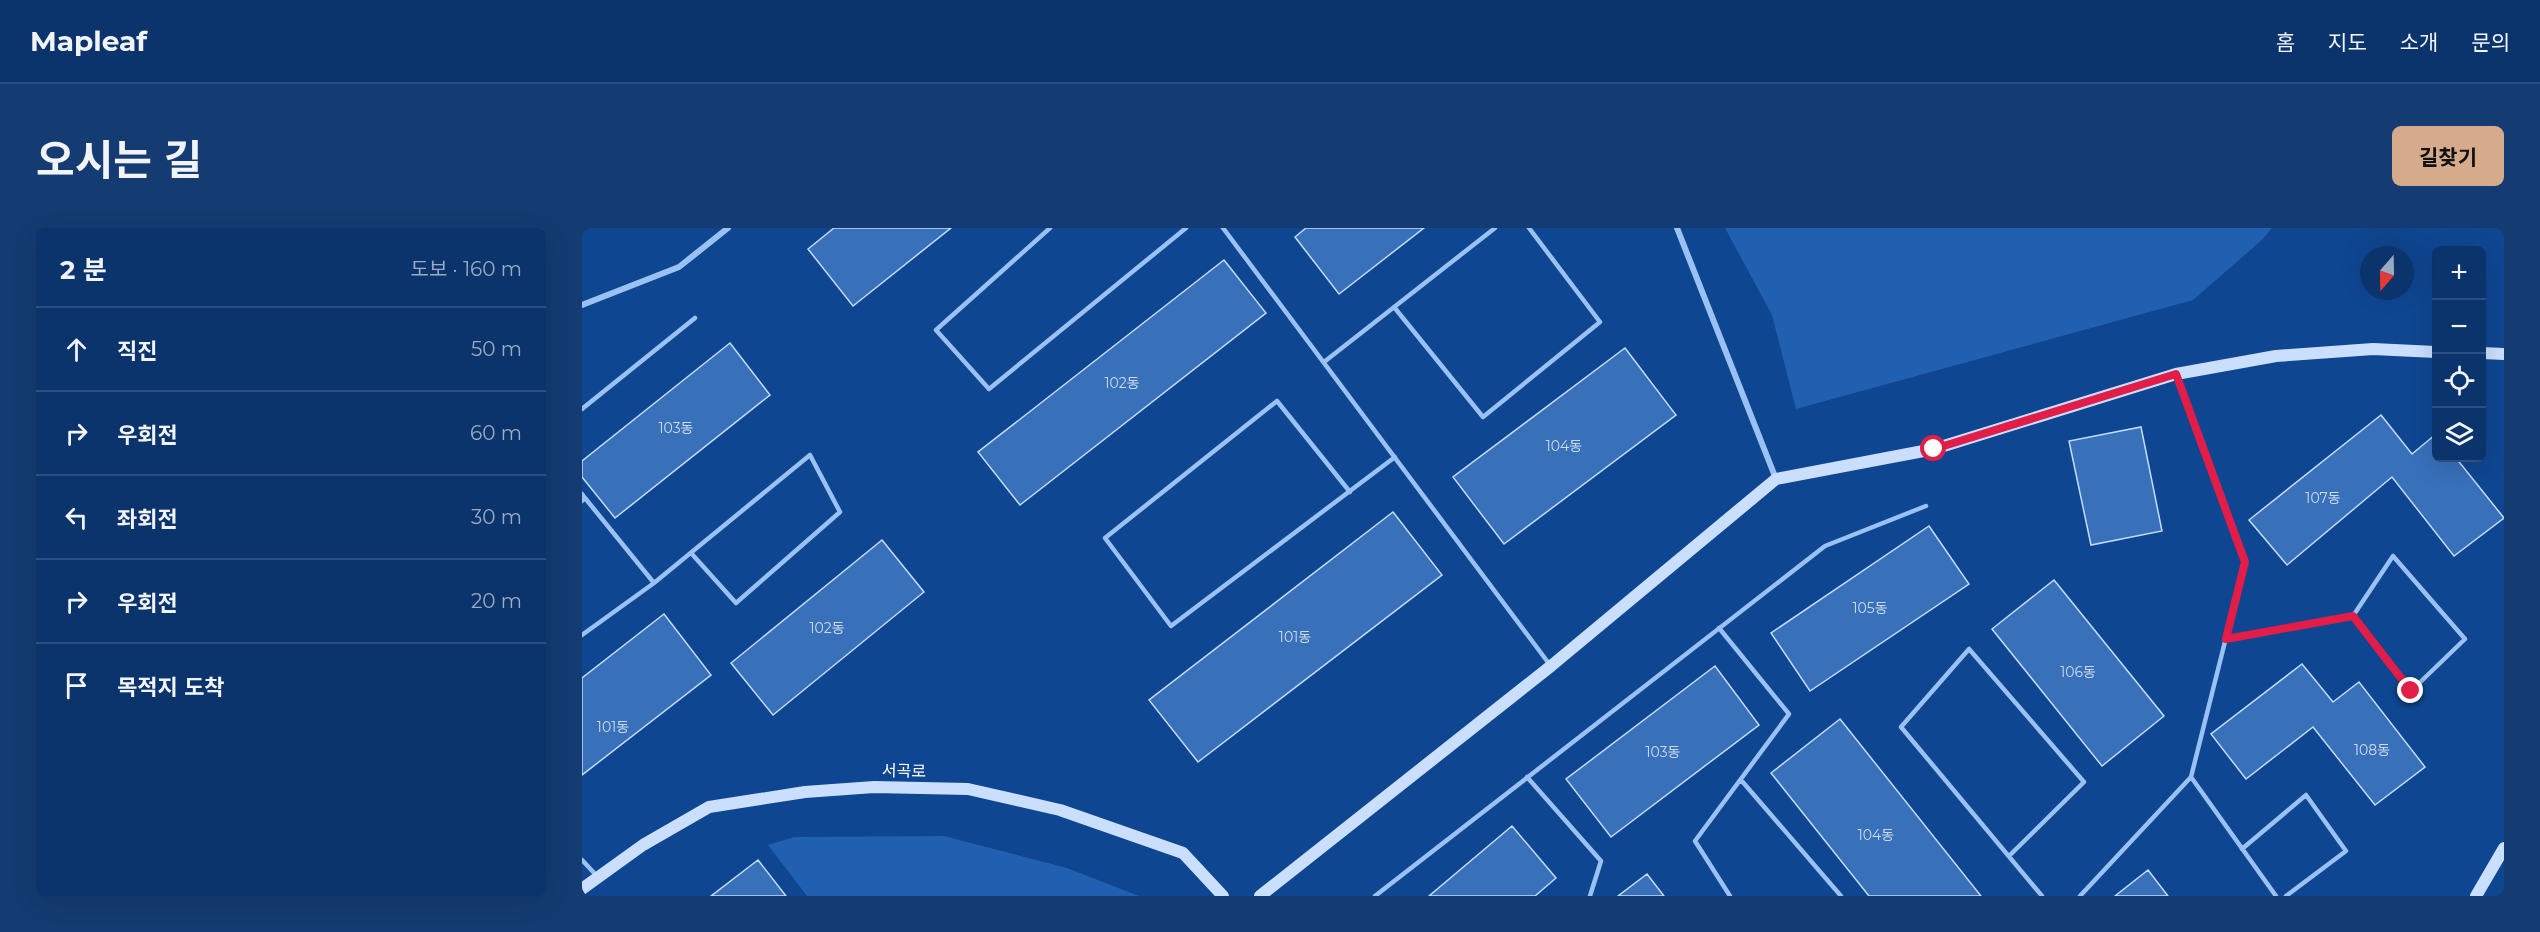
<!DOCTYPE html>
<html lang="ko">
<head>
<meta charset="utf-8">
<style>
	body { margin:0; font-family:Montserrat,"Noto Sans KR",sans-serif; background:#143c72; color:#f1f3f6 }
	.controls { position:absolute; right:18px; top:18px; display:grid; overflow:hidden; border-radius:9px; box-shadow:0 6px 24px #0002 }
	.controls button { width:54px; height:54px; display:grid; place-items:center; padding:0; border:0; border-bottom:2px solid #2b4f80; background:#0b346d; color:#f1f3f6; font:30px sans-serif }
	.compass { position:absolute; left:1778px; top:18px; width:54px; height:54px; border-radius:50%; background:#0b346d; box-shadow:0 6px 24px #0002; rotate:200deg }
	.stop { position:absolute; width:18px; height:18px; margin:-14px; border:4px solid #e11d48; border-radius:50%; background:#fff }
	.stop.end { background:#e11d48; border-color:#fff; box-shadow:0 2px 6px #0008 }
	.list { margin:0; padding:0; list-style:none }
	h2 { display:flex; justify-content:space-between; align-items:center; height:78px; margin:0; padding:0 24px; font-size:26px }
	h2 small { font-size:20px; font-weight:400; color:#9aaac2 }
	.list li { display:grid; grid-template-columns:39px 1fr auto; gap:18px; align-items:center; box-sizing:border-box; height:84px; padding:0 24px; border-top:2px solid #2b4f80 }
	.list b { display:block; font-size:22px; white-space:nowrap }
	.list em { font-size:20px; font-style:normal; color:#9aaac2 }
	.icon { flex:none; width:33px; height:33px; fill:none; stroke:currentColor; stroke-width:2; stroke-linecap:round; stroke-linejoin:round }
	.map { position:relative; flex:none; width:1922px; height:668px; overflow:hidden; border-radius:9px }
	header { display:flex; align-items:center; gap:36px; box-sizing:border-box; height:84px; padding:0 30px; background:#0b346d; border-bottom:2px solid #2b4f80 }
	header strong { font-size:28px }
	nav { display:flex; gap:33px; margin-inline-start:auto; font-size:21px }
	.intro { display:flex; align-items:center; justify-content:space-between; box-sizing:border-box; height:144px; padding:0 36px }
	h1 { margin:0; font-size:42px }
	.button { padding:15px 27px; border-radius:9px; background:#d6ab8b; color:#111; font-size:21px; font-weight:700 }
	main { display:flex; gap:36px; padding:0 36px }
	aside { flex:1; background:#0b346d; border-radius:9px; box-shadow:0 6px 24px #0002 }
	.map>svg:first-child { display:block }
	.green { fill:#215fb1 }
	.building { fill:#3870ba; stroke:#c2dcfe; stroke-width:1.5 }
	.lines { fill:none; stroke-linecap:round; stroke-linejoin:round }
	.lane { stroke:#9ac1f3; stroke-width:4.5 }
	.street { stroke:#9ac1f3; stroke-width:6 }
	.secondary { stroke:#c9dffd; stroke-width:12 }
	.route { stroke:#e11d48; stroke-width:8 }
	.labels { text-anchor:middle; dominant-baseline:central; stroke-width:6; stroke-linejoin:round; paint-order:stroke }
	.number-label { font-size:14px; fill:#cddbee }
	.street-label { font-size:16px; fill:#fff; stroke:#0f4691 }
</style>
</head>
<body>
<header>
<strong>Mapleaf</strong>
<nav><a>홈</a><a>지도</a><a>소개</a><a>문의</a></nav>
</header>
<div class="intro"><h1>오시는 길</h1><a class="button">길찾기</a></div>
<main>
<aside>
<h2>2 분<small>도보 · 160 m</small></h2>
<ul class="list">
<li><svg class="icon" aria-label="ahead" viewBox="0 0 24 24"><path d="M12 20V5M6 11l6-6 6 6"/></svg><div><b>직진</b></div><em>50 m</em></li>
<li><svg class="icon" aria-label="right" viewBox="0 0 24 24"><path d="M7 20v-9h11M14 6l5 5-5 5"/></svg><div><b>우회전</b></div><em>60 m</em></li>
<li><svg class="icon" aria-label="left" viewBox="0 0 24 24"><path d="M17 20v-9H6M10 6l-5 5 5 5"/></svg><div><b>좌회전</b></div><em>30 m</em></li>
<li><svg class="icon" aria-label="right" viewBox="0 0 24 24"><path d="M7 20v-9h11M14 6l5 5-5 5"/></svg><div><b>우회전</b></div><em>20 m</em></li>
<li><svg class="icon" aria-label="arrive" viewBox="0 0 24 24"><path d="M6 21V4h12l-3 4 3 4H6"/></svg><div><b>목적지 도착</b></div></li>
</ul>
</aside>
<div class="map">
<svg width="1922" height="668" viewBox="0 0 1922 668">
	<rect width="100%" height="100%" fill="#0f4691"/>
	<path class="green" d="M 1143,0 L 1690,0 L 1681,11 L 1611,72 L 1214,181 L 1190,87 Z
		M 362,608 L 485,640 L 557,668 L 225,668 L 186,617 L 212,609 Z"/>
	<path class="building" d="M 252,0 L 369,0 L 271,78 L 226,21 Z
		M 724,0 L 842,0 L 757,66 L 713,9 Z
		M 642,32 L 684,85 L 438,277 L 396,224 Z
		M 148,115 L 188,167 L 33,290 L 0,249 L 0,233 Z
		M 1043,120 L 1094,187 L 922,316 L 871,249 Z
		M 1799,187 L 1830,226 L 1854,206 L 1854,230 L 1874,230 L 1922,290 L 1872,328 L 1810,249 L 1705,337 L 1667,292 Z
		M 1559,199 L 1580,303 L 1509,317 L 1487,213 Z
		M 811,284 L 860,347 L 616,534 L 567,472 Z
		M 1347,298 L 1387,356 L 1228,463 L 1189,405 Z
		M 300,312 L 342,364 L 191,487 L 149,435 Z
		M 1472,352 L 1582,488 L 1520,538 L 1410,401 Z
		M 82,386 L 129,447 L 0,547 L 0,450 Z
		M 1720,436 L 1751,474 L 1777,454 L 1843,539 L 1793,577 L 1731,499 L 1664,551 L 1629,506 Z
		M 1133,438 L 1177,497 L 1029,609 L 984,551 Z
		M 1258,491 L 1399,668 L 1287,668 L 1189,545 Z
		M 930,598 L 974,650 L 953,668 L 847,668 Z
		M 176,632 L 204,668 L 129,668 Z
		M 1566,642 L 1586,668 L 1533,668 Z
		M 1065,646 L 1082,668 L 1036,668 Z"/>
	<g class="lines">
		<path class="lane" d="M 468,0 L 354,102 L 407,161 L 604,0
			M 641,0 L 968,437
			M 812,79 L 901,189 L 1018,94 L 947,0
			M 742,134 L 913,0
			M 0,181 L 113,90
			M 768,264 L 695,173 L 523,310 L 589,398 L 813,229
			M 0,266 L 3,270 L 0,273
			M 72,355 L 228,227 L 258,284 L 154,375 L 109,325
			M 1137,400 L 1207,486 L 1113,613 L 1148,668
			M 0,407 L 72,355 L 3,270
			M 1644,411 L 1771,388 L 1829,463 L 1883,411 L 1811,328 L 1771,388
			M 945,549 L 1019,633 L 1008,668
			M 1609,549 L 1694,668
			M 1159,552 L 1259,668
			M 1660,621 L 1724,567 L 1764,623 L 1704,668
			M 1427,628 L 1502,554 L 1387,421 L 1319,499 L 1460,668
			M 0,632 L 14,647
			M 793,668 L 1243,318 L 1344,278
			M 1498,668 L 1609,549 L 1663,334 L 1595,148"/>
		<path class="street" d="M 1095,0 L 1194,251
			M 0,77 L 97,39 L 146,0"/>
		<path class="secondary" d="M 1900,125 L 1922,126
			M 0,661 L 61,617 L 127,579 L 223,564 L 292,559 L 386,561 L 478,582 L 601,625 L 641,668
			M 678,668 L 969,438 L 1194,251 L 1352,221 L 1594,146 L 1694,128 L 1791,121 L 1854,124
			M 1894,668 L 1922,620"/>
	</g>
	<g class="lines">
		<path class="route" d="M 1352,221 L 1594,146 L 1663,334 L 1644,411 L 1771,388 L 1829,463"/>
	</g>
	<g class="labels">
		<g class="number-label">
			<text x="540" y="155">102동</text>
			<text x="94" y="200">103동</text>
			<text x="982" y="218">104동</text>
			<text x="1741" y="270">107동</text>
			<text x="1288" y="380">105동</text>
			<text x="245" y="400">102동</text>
			<text x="713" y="409">101동</text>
			<text x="1496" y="444">106동</text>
			<text x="31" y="499">101동</text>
			<text x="1790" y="522">108동</text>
			<text x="1081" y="524">103동</text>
			<text x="1294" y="607">104동</text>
		</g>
		<g class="street-label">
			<text transform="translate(322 543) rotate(1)">서곡로</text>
		</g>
	</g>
</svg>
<div class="controls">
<button>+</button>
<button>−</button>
<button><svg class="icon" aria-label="locate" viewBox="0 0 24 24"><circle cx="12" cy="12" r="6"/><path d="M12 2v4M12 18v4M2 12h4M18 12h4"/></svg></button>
<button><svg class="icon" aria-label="layers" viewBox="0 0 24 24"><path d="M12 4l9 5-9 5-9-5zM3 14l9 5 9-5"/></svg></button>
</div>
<svg class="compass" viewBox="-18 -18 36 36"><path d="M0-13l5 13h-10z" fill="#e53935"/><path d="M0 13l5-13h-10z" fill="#9aaac2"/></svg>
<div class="stop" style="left:1352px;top:221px"></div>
<div class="stop end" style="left:1829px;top:463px"></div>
</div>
</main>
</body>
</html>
